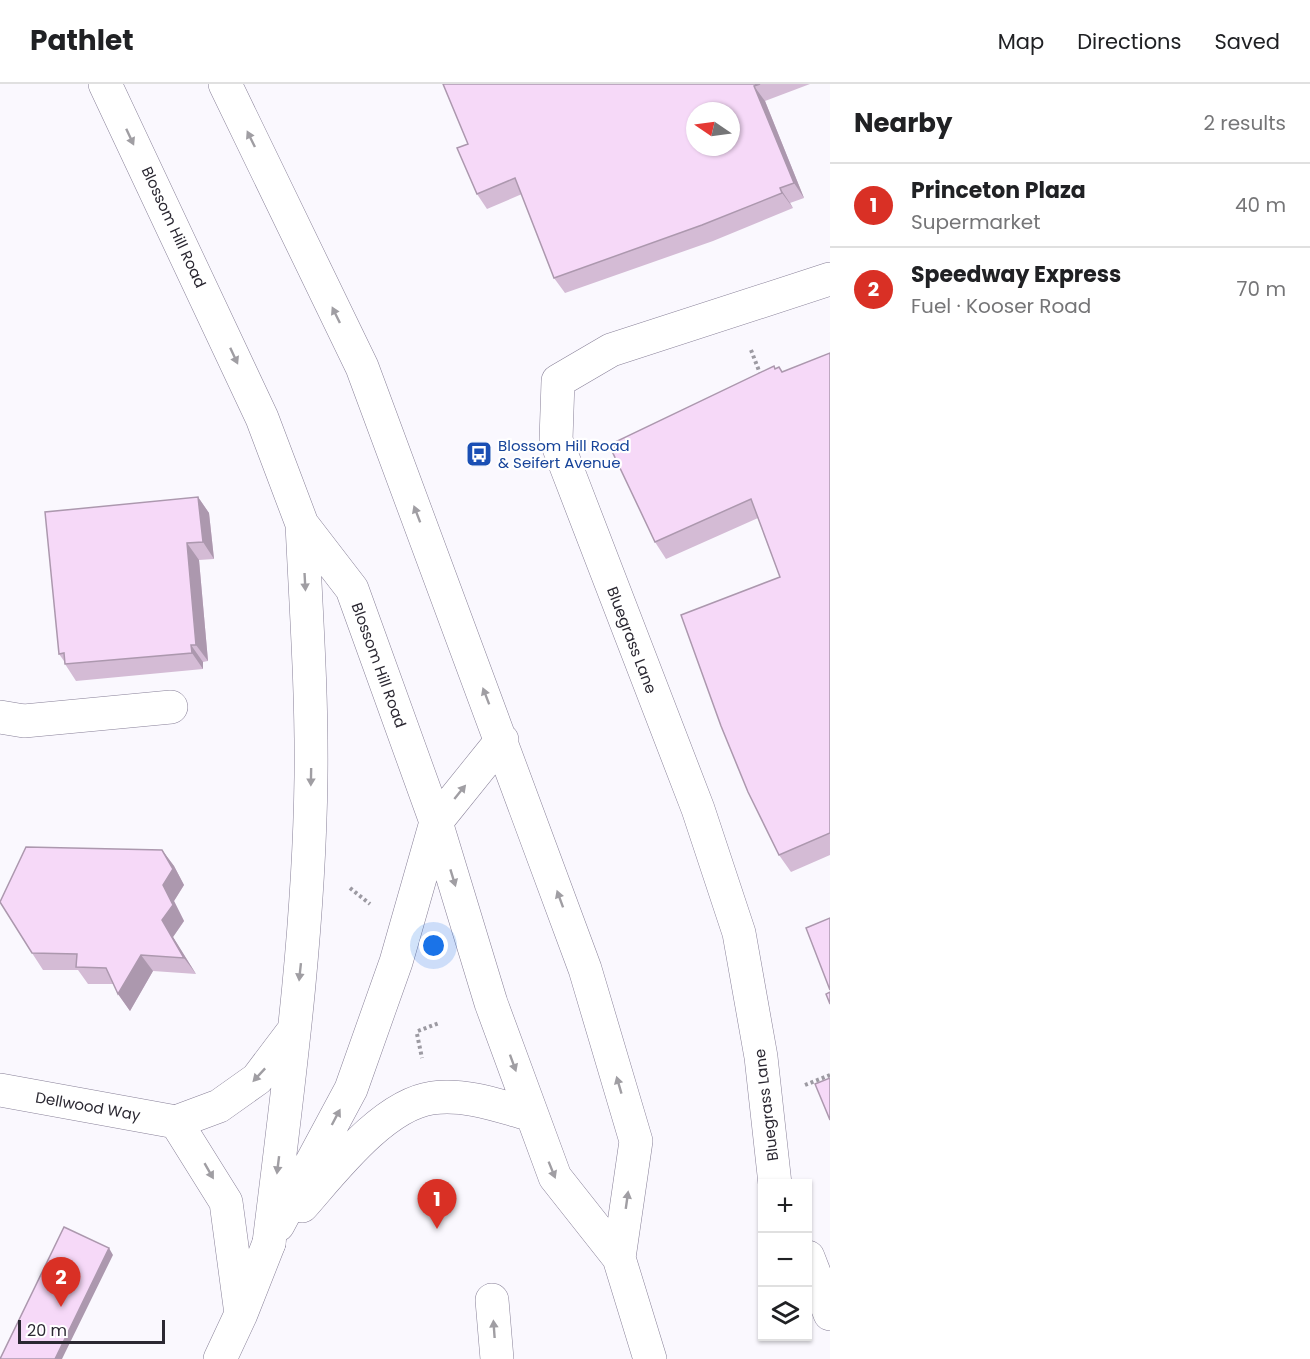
<!DOCTYPE html>
<html lang="en">
<head>
<meta charset="utf-8">
<style>
	body { margin:0; font-family:Poppins,sans-serif; background:#f2f2f2; color:#202124 }
	.controls { position:absolute; right:18px; bottom:18px; display:grid; overflow:hidden; border-radius:0px; box-shadow:0 2px 4px #0004 }
	.controls button { width:54px; height:54px; display:grid; place-items:center; padding:0; border:0; border-bottom:2px solid #e0e0e0; background:#fff; color:#202124; font:30px sans-serif }
	.compass { position:absolute; left:686px; top:18px; width:54px; height:54px; border-radius:50%; background:#fff; box-shadow:0 2px 4px #0004; rotate:283deg }
	.scale { position:absolute; left:18px; bottom:15px; width:147px; box-sizing:border-box; padding-left:6px; border:3px solid #2b2832; border-top:0; font-size:16px; line-height:21px; white-space:nowrap; color:#2b2832; -webkit-text-stroke:4px #fff; paint-order:stroke }
	.you { position:absolute; left:434px; top:862px; width:21px; height:21px; margin:-15px; border:4px solid #fff; border-radius:50%; background:#1a73e8; box-shadow:0 0 0 9px #1a73e833 }
	.badge { display:grid; place-items:center; width:39px; height:39px; border-radius:50%; background:#d93025; color:#fff; font-size:20px; font-weight:700 }
	.pin { position:absolute; translate:-50% -50px; filter:drop-shadow(0 2px 3px #0008) }
	.pin::after { content:''; position:absolute; top:32px; width:21px; height:18px; background:inherit; clip-path:polygon(0 0,100% 0,50% 100%) }
	.list { margin:0; padding:0; list-style:none }
	h2 { display:flex; justify-content:space-between; align-items:center; height:78px; margin:0; padding:0 24px; font-size:26px }
	h2 small { font-size:20px; font-weight:400; color:#757577 }
	.list li { display:grid; grid-template-columns:39px 1fr auto; gap:18px; align-items:center; box-sizing:border-box; height:84px; padding:0 24px; border-top:2px solid #e0e0e0 }
	.list b { display:block; font-size:22px; white-space:nowrap }
	.list p { margin:0; font-size:20px; white-space:nowrap; color:#757577 }
	.list em { font-size:20px; font-style:normal; color:#757577 }
	.icon { flex:none; width:33px; height:33px; fill:none; stroke:currentColor; stroke-width:2; stroke-linecap:round; stroke-linejoin:round }
	.map { position:relative; flex:none; width:830px; height:1275px; overflow:hidden }
	header { display:flex; align-items:center; gap:36px; box-sizing:border-box; height:84px; padding:0 30px; background:#fff; border-bottom:2px solid #e0e0e0 }
	header strong { font-size:28px }
	nav { display:flex; gap:33px; margin-inline-start:auto; font-size:21px }
	main { display:flex }
	aside { flex:1; background:#fff }
	.map>svg:first-child { display:block }
	.lines { fill:none; stroke-linecap:round; stroke-linejoin:round }
	.minor-casing { stroke:#888098; stroke-width:34 }
	.major-casing { stroke:#888098; stroke-width:34 }
	.path { stroke:#9c9aa2; stroke-width:4; stroke-dasharray:3 3; stroke-linecap:butt }
	.minor { stroke:#fff; stroke-width:33 }
	.major { stroke:#fff; stroke-width:33 }
	.wall { fill:#d4bbd5 }
	.shaded-wall { fill:#ac98ae }
	.building { fill:#f6d9f8; stroke:#ac98ae; stroke-width:1.5; fill-rule:evenodd }
	.oneway { fill:#a09ea3 }
	.labels { text-anchor:middle; dominant-baseline:central; stroke-width:4.5; stroke-linejoin:round; paint-order:stroke }
	.street-label { font-size:15px; fill:#2b2832; stroke:#fff }
	.transit-label { font-size:15px; fill:#164399; stroke:#fff; text-anchor:start }
</style>
</head>
<body>
<header>
<strong>Pathlet</strong>
<nav><a>Map</a><a>Directions</a><a>Saved</a></nav>
</header>
<main>
<div class="map">
<svg width="830" height="1275" viewBox="0 0 830 1275">
	<rect width="100%" height="100%" fill="#faf8fe"/>
	<g class="lines">
		<g class="minor-casing">
			<path id="minor" d="M 0,633 L 24,637 L 171,623
				M 0,1006 L 176,1038 L 226,1118 L 241,1230
				M 775,1100 L 761,973 L 739,849 L 698,725 L 556,356 L 558,297 L 611,266 L 830,195
				M 808,1173 L 830,1230
				M 492,1216 L 497,1275
				M 220,1275 L 241,1230 L 269,1159"/>
		</g>
		<g class="major-casing">
			<path id="major" d="M 105,0 L 262,334 L 302,440 L 352,505 L 436,738 L 491,919 L 555,1093 L 619,1174 L 650,1275
				M 225,0 L 362,283 L 585,885 L 636,1057 L 619,1174
				M 176,1038 L 219,1022 L 257,995 L 294,946
				M 302,1122 C 333,1087 383,1021 432,1014 C 465,1009 500,1022 532,1031
				M 278,1141 L 351,1005 L 396,878 L 436,738 L 502,656
				M 269,1159 C 288,1004 309,850 311,693 C 312,609 306,524 302,440"/>
		</g>
		<path class="path" d="M 751,266 L 761,292
			M 350,804 L 370,820
			M 418,947 L 439,939
			M 417,950 L 422,974
			M 805,1001 L 830,991"/>
		<use href="#minor" class="minor"/>
		<use href="#major" class="major"/>
	</g>
	<path class="wall" d="M 443,0 L 810,0 L 765,17 L 804,114 L 790,119 L 793,124 L 713,157 L 565,209 L 554,194 L 522,110 L 487,125 L 477,110 L 468,60 Z
		M 830,269 L 830,771 L 791,788 L 779,771 L 780,493 L 758,434 L 666,475 L 655,458 L 776,285 L 783,288 Z
		M 198,413 L 209,429 L 214,475 L 199,476 L 208,577 L 203,578 L 203,585 L 76,597 L 65,580 L 64,577 L 59,570 Z
		M 162,766 L 174,782 L 184,801 L 174,817 L 184,837 L 173,853 L 196,890 L 153,887 L 130,927 L 118,910 L 114,900 L 88,900 L 78,886 L 43,886 L 32,869 Z"/>
	<path class="shaded-wall" d="M 754,2 L 765,17 L 804,114 L 794,99 Z
		M 780,104 L 790,119 L 793,124 L 782,109 Z
		M 198,413 L 209,429 L 214,475 L 203,458 Z
		M 187,459 L 199,476 L 208,577 L 196,561 Z
		M 191,561 L 203,578 L 203,585 L 192,569 Z
		M 162,766 L 174,782 L 184,801 L 174,817 L 184,837 L 173,853 L 196,890 L 184,874 L 162,836 Z
		M 141,871 L 153,887 L 130,927 L 118,910 Z
		M 109,1164 L 113,1171 L 62,1275 L 55,1275 Z"/>
	<path class="building" d="M 443,0 L 760,0 L 754,2 L 794,99 L 780,104 L 782,109 L 702,141 L 554,194 L 515,94 L 477,110 L 457,64 L 468,60 ZM 695,27 L 731,27 L 731,63 L 695,63 Z
		M 830,269 L 830,749 L 779,771 L 748,708 L 721,642 L 681,531 L 780,493 L 751,415 L 655,458 L 611,365 L 615,363 L 613,359 L 774,282 L 775,285 L 779,283 L 782,288 Z
		M 198,413 L 203,458 L 187,459 L 196,561 L 191,561 L 192,569 L 65,580 L 64,569 L 59,570 L 45,428 Z
		M 26,763 L 162,766 L 173,785 L 163,801 L 173,821 L 162,836 L 184,874 L 141,871 L 118,910 L 106,884 L 76,883 L 77,870 L 32,869 L 0,818 Z
		M 830,834 L 830,906 L 806,844 Z
		M 830,908 L 830,920 L 826,910 Z
		M 830,994 L 830,1036 L 815,1000 Z
		M 64,1143 L 109,1164 L 55,1275 L 0,1275 Z"/>
	<defs><path id="oneway-solid" d="M-6-.8H1V-3.2L6.5 0L1 3.2V.8H-6Z" transform="scale(1.5)"/></defs>
	<g class="oneway">
		<use href="#oneway-solid" transform="translate(130 53) rotate(65)"/>
		<use href="#oneway-solid" transform="translate(251 55) rotate(-116)"/>
		<use href="#oneway-solid" transform="translate(336 231) rotate(-116)"/>
		<use href="#oneway-solid" transform="translate(234 272) rotate(65)"/>
		<use href="#oneway-solid" transform="translate(417 430) rotate(-111)"/>
		<use href="#oneway-solid" transform="translate(305 498) rotate(87)"/>
		<use href="#oneway-solid" transform="translate(486 612) rotate(-111)"/>
		<use href="#oneway-solid" transform="translate(311 693) rotate(91)"/>
		<use href="#oneway-solid" transform="translate(460 708) rotate(-51)"/>
		<use href="#oneway-solid" transform="translate(453 794) rotate(73)"/>
		<use href="#oneway-solid" transform="translate(560 815) rotate(-110)"/>
		<use href="#oneway-solid" transform="translate(300 888) rotate(96)"/>
		<use href="#oneway-solid" transform="translate(513 979) rotate(70)"/>
		<use href="#oneway-solid" transform="translate(259 991) rotate(133)"/>
		<use href="#oneway-solid" transform="translate(619 1001) rotate(-106)"/>
		<use href="#oneway-solid" transform="translate(336 1033) rotate(-62)"/>
		<use href="#oneway-solid" transform="translate(278 1081) rotate(97)"/>
		<use href="#oneway-solid" transform="translate(552 1086) rotate(68)"/>
		<use href="#oneway-solid" transform="translate(209 1087) rotate(60)"/>
		<use href="#oneway-solid" transform="translate(627 1116) rotate(-82)"/>
		<use href="#oneway-solid" transform="translate(494 1245) rotate(-94)"/>
	</g>
	<defs>
		<g id="bus-square" transform="scale(1.35)"><rect x="-9" y="-9" width="18" height="18" rx="4" fill="#1a4fb4" stroke="#fff"/><path d="M-5-6H5V4H4V6H2V4H-2V6H-4V4H-5ZM-3.5-4V0h7V-4ZM-3.5 1.2v1.5H-2V1.2ZM2 1.2v1.5H3.5V1.2Z" fill="#fff"/></g>
	</defs>
	<g fill-rule="evenodd">
		<use href="#bus-square" x="479" y="370"/>
	</g>
	<g class="labels">
		<g class="street-label">
			<text transform="translate(174 143) rotate(65)">Blossom Hill Road</text>
			<text transform="translate(632 556) rotate(69)">Bluegrass Lane</text>
			<text transform="translate(379 581) rotate(70)">Blossom Hill Road</text>
			<text transform="translate(766 1021) rotate(-97)">Bluegrass Lane</text>
			<text transform="translate(88 1022) rotate(10)">Dellwood Way</text>
		</g>
		<g class="transit-label">
			<text x="498" y="361">Blossom Hill Road<tspan x="498" dy="17">&amp; Seifert Avenue</tspan></text>
		</g>
	</g>
</svg>
<div class="controls">
<button>+</button>
<button>−</button>
<button><svg class="icon" aria-label="layers" viewBox="0 0 24 24"><path d="M12 4l9 5-9 5-9-5zM3 14l9 5 9-5"/></svg></button>
</div>
<svg class="compass" viewBox="-18 -18 36 36"><path d="M0-13l5 13h-10z" fill="#e53935"/><path d="M0 13l5-13h-10z" fill="#757577"/></svg>
<div class="scale">20 m</div>
<div class="you"></div>
<div class="pin badge" style="left:437px;top:1145px">1</div>
<div class="pin badge" style="left:61px;top:1223px">2</div>
</div>
<aside>
<h2>Nearby<small>2 results</small></h2>
<ul class="list">
<li><span class="badge">1</span><div><b>Princeton Plaza</b><p>Supermarket</p></div><em>40 m</em></li>
<li><span class="badge">2</span><div><b>Speedway Express</b><p>Fuel · Kooser Road</p></div><em>70 m</em></li>
</ul>
</aside>
</main>
</body>
</html>
